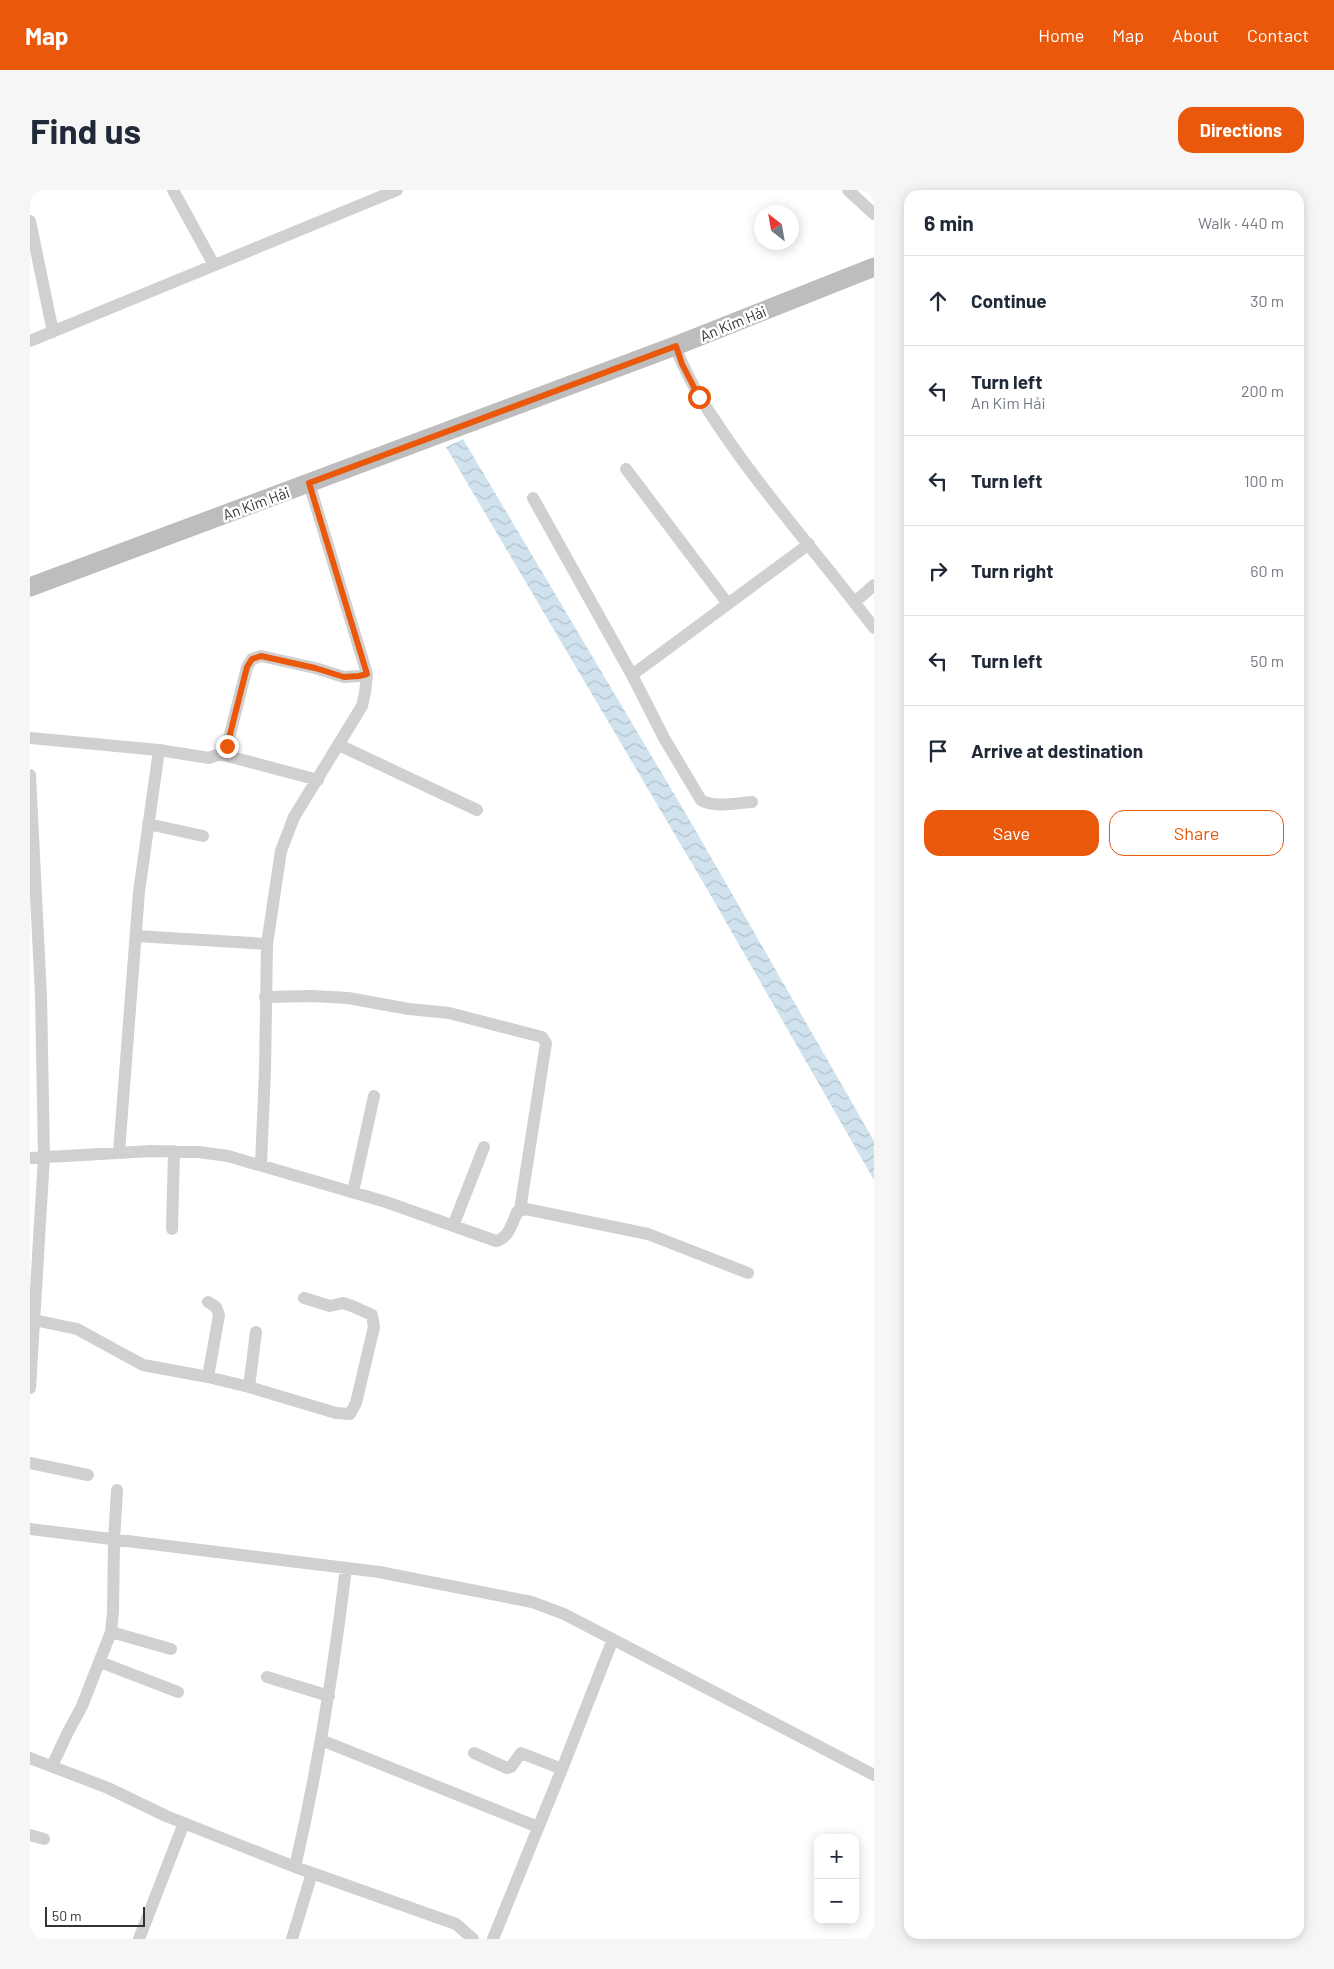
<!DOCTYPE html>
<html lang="en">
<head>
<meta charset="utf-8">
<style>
	body { margin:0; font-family:Barlow,sans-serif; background:#f6f6f7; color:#1f2937 }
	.controls { position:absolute; right:15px; bottom:15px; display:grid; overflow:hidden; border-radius:10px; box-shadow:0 2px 12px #0003 }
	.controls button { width:45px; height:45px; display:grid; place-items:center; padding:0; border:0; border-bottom:1px solid #e0e1e3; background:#fff; color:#1f2937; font:25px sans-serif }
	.compass { position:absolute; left:724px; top:15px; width:45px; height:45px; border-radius:50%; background:#fff; box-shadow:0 2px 12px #0003; rotate:329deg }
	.scale { position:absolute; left:15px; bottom:12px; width:100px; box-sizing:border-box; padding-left:5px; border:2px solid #333; border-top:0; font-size:14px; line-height:18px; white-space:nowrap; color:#333; -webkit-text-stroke:4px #fff; paint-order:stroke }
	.stop { position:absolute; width:15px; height:15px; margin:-11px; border:4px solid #ea580c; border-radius:50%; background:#fff }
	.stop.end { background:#ea580c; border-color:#fff; box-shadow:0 1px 5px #0008 }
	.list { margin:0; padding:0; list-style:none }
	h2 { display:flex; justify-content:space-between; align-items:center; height:65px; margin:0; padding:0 20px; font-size:21px }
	h2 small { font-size:16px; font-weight:400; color:#747a83 }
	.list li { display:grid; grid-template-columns:32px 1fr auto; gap:15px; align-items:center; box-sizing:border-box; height:90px; padding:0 20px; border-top:1px solid #e0e1e3 }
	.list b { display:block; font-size:19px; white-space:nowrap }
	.list p { margin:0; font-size:16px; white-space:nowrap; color:#747a83 }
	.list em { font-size:16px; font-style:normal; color:#747a83 }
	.actions { display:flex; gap:10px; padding:15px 20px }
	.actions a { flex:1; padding:11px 0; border:1px solid #ea580c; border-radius:15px; text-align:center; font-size:18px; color:#ea580c }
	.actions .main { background:#ea580c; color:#fff }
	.icon { flex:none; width:28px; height:28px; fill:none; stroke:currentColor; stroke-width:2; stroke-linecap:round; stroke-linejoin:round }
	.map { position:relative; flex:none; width:844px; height:1749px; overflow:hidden; border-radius:15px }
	header { display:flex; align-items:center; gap:30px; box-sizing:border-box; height:70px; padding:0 25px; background:#ea580c; color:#fff }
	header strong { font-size:24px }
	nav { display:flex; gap:28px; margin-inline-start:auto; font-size:18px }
	.intro { display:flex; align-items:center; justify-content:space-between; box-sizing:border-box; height:120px; padding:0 30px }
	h1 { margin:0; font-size:35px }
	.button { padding:12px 22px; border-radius:15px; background:#ea580c; color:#fff; font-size:18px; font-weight:700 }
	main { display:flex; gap:30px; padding:0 30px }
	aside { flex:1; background:#fff; border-radius:15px; box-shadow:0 2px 12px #0003 }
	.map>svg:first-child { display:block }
	.water { fill:url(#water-waves) }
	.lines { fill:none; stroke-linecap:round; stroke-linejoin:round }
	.street { stroke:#d0d0d0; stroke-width:12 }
	.secondary { stroke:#bdbdbd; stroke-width:19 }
	.route { stroke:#ea580c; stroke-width:6 }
	.labels { text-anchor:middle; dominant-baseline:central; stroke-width:5; stroke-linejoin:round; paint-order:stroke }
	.street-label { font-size:15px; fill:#333; stroke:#fff }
</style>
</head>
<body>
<header>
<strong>Map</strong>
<nav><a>Home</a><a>Map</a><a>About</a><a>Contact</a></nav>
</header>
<div class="intro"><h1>Find us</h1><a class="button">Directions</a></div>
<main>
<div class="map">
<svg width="844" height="1749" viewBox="0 0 844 1749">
	<defs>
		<pattern id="water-waves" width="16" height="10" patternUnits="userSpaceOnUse" patternTransform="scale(1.25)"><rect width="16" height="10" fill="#cfe2ee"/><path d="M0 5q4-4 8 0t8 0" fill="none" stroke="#b2c2cd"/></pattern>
	</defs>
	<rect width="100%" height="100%" fill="#fff"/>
	<path class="water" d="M 433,249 L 659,629 L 844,951 L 844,990 L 677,699 L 416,257 Z"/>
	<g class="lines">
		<path class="street" d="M 143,0 L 184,75
			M 818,0 L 844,24
			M 0,31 L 23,142
			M 0,151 L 367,0
			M 645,156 C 660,196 684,230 708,264 C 751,324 800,379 844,438
			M 596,279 L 698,414
			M 503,308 L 602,485 L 634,548 L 671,610 C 683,618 708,613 722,612
			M 825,412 L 844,395
			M 602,485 L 779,354
			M 0,548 L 129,560 L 179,568 L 190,564 L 197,556 L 217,477 L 222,469 L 231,466 L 285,478 L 314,487 L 329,486 L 337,484
			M 309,555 L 447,620
			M 190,564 L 288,590
			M 0,585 L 11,806 L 14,967 L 0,1198
			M 118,634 L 173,646
			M 106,746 L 237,754
			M 235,807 L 282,806 L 318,808 L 379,819 L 419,823 L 512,847 L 516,853 L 490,1020
			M 89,962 L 109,702 L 129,560
			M 0,968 L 122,961 L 169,962 L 198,966 L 356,1012 L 466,1051 C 478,1049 483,1032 487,1022 L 496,1019 L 618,1044 L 718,1083
			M 231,975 L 235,881 L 237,754 L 251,661 L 264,627 L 332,516 L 335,503 L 337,484 L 279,293
			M 323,1002 L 344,906
			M 423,1036 L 454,957
			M 142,1039 L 144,961
			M 178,1112 L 186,1117 L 189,1125 L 178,1187
			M 4,1130 L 47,1139 L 113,1175 L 178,1187 L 219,1197 L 306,1223 L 320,1224 L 326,1213 L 344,1137 L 342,1125 L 322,1116 L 313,1113 L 300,1116 L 274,1108
			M 219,1197 L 226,1142
			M 0,1273 L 58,1285
			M 0,1339 L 349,1382 L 502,1412 L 534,1424 L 844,1585
			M 81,1442 L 141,1459
			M 70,1472 L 148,1502
			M 237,1487 L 299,1506
			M 291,1550 L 508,1637
			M 444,1563 L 477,1578 L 481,1577 L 491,1563 L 532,1579
			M 0,1568 L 78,1598 L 136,1626 L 265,1677 L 426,1734 L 443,1749
			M 22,1576 L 37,1544 L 52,1516 L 81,1442 L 83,1422 L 84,1350 L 87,1300
			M 0,1645 L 14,1649
			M 265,1677 C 288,1578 304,1479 316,1378
			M 109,1749 L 154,1633
			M 262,1749 L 282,1683
			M 463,1749 L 532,1579 L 583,1449"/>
		<path class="secondary" d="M 0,397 L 645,156 L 844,77"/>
	</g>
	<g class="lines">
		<path class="route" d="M 197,556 L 217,477 L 222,469 L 231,466 L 285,478 L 314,487 L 329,486 L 337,484 L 279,293 L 646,156 L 652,174 L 669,207"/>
	</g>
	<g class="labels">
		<g class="street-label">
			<text transform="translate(703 133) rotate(-22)">An Kim Hải</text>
			<text transform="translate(226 313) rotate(-20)">An Kim Hải</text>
		</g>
	</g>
</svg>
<div class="controls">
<button>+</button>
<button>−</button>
</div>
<svg class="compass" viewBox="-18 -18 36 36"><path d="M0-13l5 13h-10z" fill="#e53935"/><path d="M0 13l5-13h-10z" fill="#747a83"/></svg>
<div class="scale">50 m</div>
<div class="stop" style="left:669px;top:207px"></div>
<div class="stop end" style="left:197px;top:556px"></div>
</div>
<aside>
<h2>6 min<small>Walk · 440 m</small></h2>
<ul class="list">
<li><svg class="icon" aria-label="ahead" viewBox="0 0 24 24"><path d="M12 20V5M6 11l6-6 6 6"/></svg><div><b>Continue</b></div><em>30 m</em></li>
<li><svg class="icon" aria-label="left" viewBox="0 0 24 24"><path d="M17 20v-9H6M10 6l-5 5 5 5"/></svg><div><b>Turn left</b><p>An Kim Hải</p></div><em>200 m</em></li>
<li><svg class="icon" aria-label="left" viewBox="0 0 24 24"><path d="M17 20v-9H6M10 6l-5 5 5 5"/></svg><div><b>Turn left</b></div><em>100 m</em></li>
<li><svg class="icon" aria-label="right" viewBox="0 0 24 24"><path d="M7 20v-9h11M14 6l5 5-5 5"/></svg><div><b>Turn right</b></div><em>60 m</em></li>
<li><svg class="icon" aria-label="left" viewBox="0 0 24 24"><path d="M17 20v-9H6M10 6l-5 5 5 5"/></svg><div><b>Turn left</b></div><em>50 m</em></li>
<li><svg class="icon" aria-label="arrive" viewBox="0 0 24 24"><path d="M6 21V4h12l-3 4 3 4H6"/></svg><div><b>Arrive at destination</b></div></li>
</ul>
<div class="actions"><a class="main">Save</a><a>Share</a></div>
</aside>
</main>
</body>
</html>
